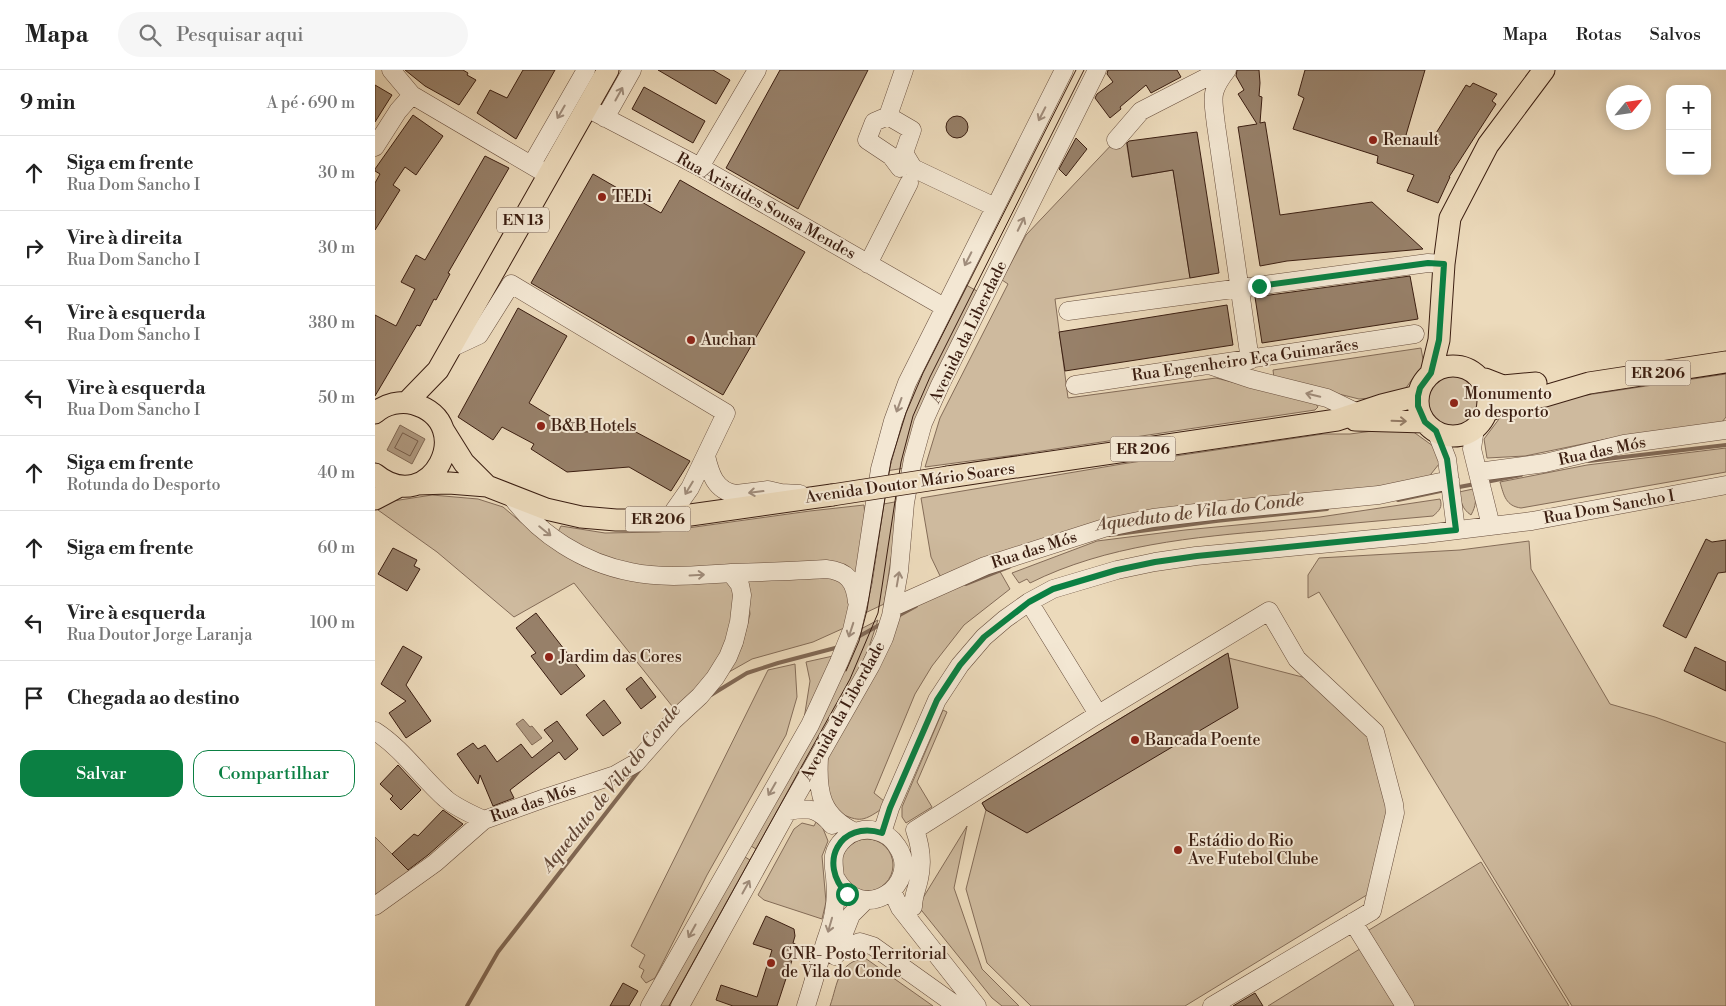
<!DOCTYPE html>
<html lang="pt">
<head>
<meta charset="utf-8">
<style>
	body { margin:0; font-family:"Libre Bodoni",serif; background:#f6f6f6; color:#222 }
	.controls { position:absolute; right:15px; top:15px; display:grid; overflow:hidden; border-radius:10px; box-shadow:0 2px 12px #0003 }
	.controls button { width:45px; height:45px; display:grid; place-items:center; padding:0; border:0; border-bottom:1px solid #e0e0e0; background:#fff; color:#222; font:25px sans-serif }
	.compass { position:absolute; left:1231px; top:15px; width:45px; height:45px; border-radius:50%; background:#fff; box-shadow:0 2px 12px #0003; rotate:61deg }
	.stop { position:absolute; width:15px; height:15px; margin:-11px; border:4px solid #0b8043; border-radius:50%; background:#fff }
	.stop.end { background:#0b8043; border-color:#fff; box-shadow:0 1px 5px #0008 }
	.list { margin:0; padding:0; list-style:none }
	h2 { display:flex; justify-content:space-between; align-items:center; height:65px; margin:0; padding:0 20px; font-size:21px }
	h2 small { font-size:16px; font-weight:400; color:#767676 }
	.list li { display:grid; grid-template-columns:32px 1fr auto; gap:15px; align-items:center; box-sizing:border-box; height:75px; padding:0 20px; border-top:1px solid #e0e0e0 }
	.list b { display:block; font-size:19px; white-space:nowrap }
	.list p { margin:0; font-size:16px; white-space:nowrap; color:#767676 }
	.list em { font-size:16px; font-style:normal; color:#767676 }
	.actions { display:flex; gap:10px; padding:15px 20px }
	.actions a { flex:1; padding:11px 0; border:1px solid #0b8043; border-radius:15px; text-align:center; font-size:18px; color:#0b8043 }
	.actions .main { background:#0b8043; color:#fff }
	.icon { flex:none; width:28px; height:28px; fill:none; stroke:currentColor; stroke-width:2; stroke-linecap:round; stroke-linejoin:round }
	.map { position:relative; flex:none; width:1351px; height:936px; overflow:hidden }
	header { display:flex; align-items:center; gap:30px; box-sizing:border-box; height:70px; padding:0 25px; background:#fff; border-bottom:1px solid #e0e0e0 }
	header strong { font-size:24px }
	nav { display:flex; gap:28px; margin-inline-start:auto; font-size:18px }
	.search { width:350px; height:45px; background:#f6f6f6; display:flex; align-items:center; gap:12px; box-sizing:border-box; padding:0 18px; border-radius:28px; color:#767676; font-size:19px }
	main { display:flex }
	aside { flex:1; background:#fff }
	.map>svg:first-child { display:block }
	.green { fill:#ceba9e; stroke:#846c58 }
	.water { fill:#b09a81; stroke:#816854 }
	.lines { fill:none; stroke-linecap:round; stroke-linejoin:round }
	.shore { stroke:#765c49; stroke-width:1 }
	.stream { stroke:#816854; stroke-width:4 }
	.building { fill:#978069; stroke:#3b1e11 }
	.minor-casing { stroke:#674d3c; stroke-width:19 }
	.major-casing { stroke:#3b1e11; stroke-width:23 }
	.minor { stroke:#f3e7d3; stroke-width:18 }
	.major { stroke:#ecdabb; stroke-width:21 }
	.tram { stroke:#3b1e11; stroke-width:1 }
	.major-bridge-casing { stroke:#3b1e11; stroke-width:23; stroke-linecap:butt }
	.major-bridge { stroke:#ecdabb; stroke-width:21 }
	.oneway { stroke:#a08d7c }
	.oneway2 { stroke:#947c66 }
	.route { stroke:#0b8043; stroke-width:6 }
	.poi-dot { fill:#8f2418; stroke:#f3e7d3; stroke-width:2 }
	.labels { text-anchor:middle; dominant-baseline:central; stroke-width:4; stroke-linejoin:round; paint-order:stroke }
	.shield { fill:#f3e7d3; stroke:#725a4b; stroke-width:1 }
	.shield-label { font-size:15px; font-weight:bold; fill:#3b1e11 }
	.poi-label { font-size:16px; fill:#3b1e11; stroke:#f3e7d3; text-anchor:start }
	.street-label { font-size:16px; fill:#3b1e11; stroke:#f3e7d3 }
	.water-label { font-size:18px; font-style:italic; fill:#644938; stroke:#f3e7d3 }
</style>
</head>
<body>
<header>
<strong>Mapa</strong>
<div class="search"><svg class="icon" aria-label="search" viewBox="0 0 24 24"><circle cx="10" cy="10" r="6"/><path d="M15 15l6 6"/></svg>Pesquisar aqui</div>
<nav><a>Mapa</a><a>Rotas</a><a>Salvos</a></nav>
</header>
<main>
<aside>
<h2>9 min<small>A pé · 690 m</small></h2>
<ul class="list">
<li><svg class="icon" aria-label="ahead" viewBox="0 0 24 24"><path d="M12 20V5M6 11l6-6 6 6"/></svg><div><b>Siga em frente</b><p>Rua Dom Sancho I</p></div><em>30 m</em></li>
<li><svg class="icon" aria-label="right" viewBox="0 0 24 24"><path d="M7 20v-9h11M14 6l5 5-5 5"/></svg><div><b>Vire à direita</b><p>Rua Dom Sancho I</p></div><em>30 m</em></li>
<li><svg class="icon" aria-label="left" viewBox="0 0 24 24"><path d="M17 20v-9H6M10 6l-5 5 5 5"/></svg><div><b>Vire à esquerda</b><p>Rua Dom Sancho I</p></div><em>380 m</em></li>
<li><svg class="icon" aria-label="left" viewBox="0 0 24 24"><path d="M17 20v-9H6M10 6l-5 5 5 5"/></svg><div><b>Vire à esquerda</b><p>Rua Dom Sancho I</p></div><em>50 m</em></li>
<li><svg class="icon" aria-label="ahead" viewBox="0 0 24 24"><path d="M12 20V5M6 11l6-6 6 6"/></svg><div><b>Siga em frente</b><p>Rotunda do Desporto</p></div><em>40 m</em></li>
<li><svg class="icon" aria-label="ahead" viewBox="0 0 24 24"><path d="M12 20V5M6 11l6-6 6 6"/></svg><div><b>Siga em frente</b></div><em>60 m</em></li>
<li><svg class="icon" aria-label="left" viewBox="0 0 24 24"><path d="M17 20v-9H6M10 6l-5 5 5 5"/></svg><div><b>Vire à esquerda</b><p>Rua Doutor Jorge Laranja</p></div><em>100 m</em></li>
<li><svg class="icon" aria-label="arrive" viewBox="0 0 24 24"><path d="M6 21V4h12l-3 4 3 4H6"/></svg><div><b>Chegada ao destino</b></div></li>
</ul>
<div class="actions"><a class="main">Salvar</a><a>Compartilhar</a></div>
</aside>
<div class="map">
<svg width="1351" height="936" viewBox="0 0 1351 936">
	<rect width="100%" height="100%" fill="#ecdabb"/>
	<filter id="stains"><feTurbulence type="fractalNoise" baseFrequency=".004" numOctaves="4"/><feColorMatrix values="0 0 0 0 .2 0 0 0 0 .09 0 0 0 0 .02 0 0 0 .5 -.17"/></filter>
	<radialGradient id="worn" r=".72"><stop offset=".6" stop-color="#630" stop-opacity="0"/><stop offset="1" stop-color="#630" stop-opacity=".3"/></radialGradient>
	<path class="green" d="M 750,64 L 757,107 L 798,100 L 815,208 L 680,229 L 693,328 L 841,308 L 940,333 L 943,337 L 940,340 L 640,385 L 550,397 L 565,348 L 633,214 L 627,210 L 651,165 L 741,70 Z
		M 591,215 L 602,221 L 553,322 L 530,398 L 511,401 L 532,332 Z
		M 1046,278 L 1049,295 L 1043,301 L 1028,322 L 1020,326 L 984,329 L 899,308 L 898,300 Z
		M 1351,304 L 1351,347 L 1347,352 L 1232,369 L 1150,386 L 1112,388 L 1109,369 L 1127,345 L 1192,328 Z
		M1050 332a28 28 0 1 1 56 0a28 28 0 1 1-56 0Z
		M 1020,358 L 1033,358 L 1058,376 L 1064,384 L 1064,394 L 1056,404 L 1057,408 L 1006,421 L 842,434 L 567,510 L 556,487 L 546,428 L 747,394 L 948,364 L 975,364 Z
		M 1351,378 L 1351,402 L 1146,438 C 1131,436 1129,426 1125,412 L 1212,395 Z
		M 1098,419 C 1102,429 1101,436 1096,445 C 1087,439 1086,432 1084,422 Z
		M 57,425 L 103,429 L 128,437 L 167,470 L 208,496 L 250,508 L 356,511 C 363,535 355,572 340,593 C 329,610 315,626 301,641 L 199,513 L 139,547 L 62,482 L 3,440 L 18,431 Z
		M 1065,429 C 1068,437 1064,441 1058,446 C 1006,451 954,455 902,460 C 819,467 731,475 655,513 L 652,509 L 644,513 L 637,503 L 722,471 L 810,460 L 945,447 Z
		M 525,431 L 509,534 L 488,544 L 503,435 Z
		M 489,435 L 491,455 L 483,512 L 473,499 L 281,498 L 236,491 L 209,479 L 183,462 L 186,456 L 230,463 L 284,462 L 435,441 Z
		M 1154,471 L 1156,499 L 1235,634 L 1280,647 L 1351,673 L 1351,936 L 1197,936 L 944,522 L 933,528 L 933,505 L 944,488 L 1085,480 Z
		M 623,498 L 635,519 L 589,555 L 557,596 L 540,624 L 499,723 L 509,731 L 508,738 C 485,754 484,751 459,741 L 449,713 L 454,680 L 523,541 Z
		M 466,507 L 477,535 L 469,558 L 438,572 L 377,589 L 354,602 L 367,576 L 375,544 L 371,509 Z
		M 503,550 L 493,580 L 478,612 L 384,781 L 373,774 L 484,560 Z
		M 851,584 L 854,588 L 935,609 L 996,664 L 1015,739 L 995,823 L 810,936 L 656,936 L 612,893 L 591,819 L 611,740 L 607,733 Z
		M 458,586 L 429,649 L 435,611 L 431,592 Z
		M 420,594 L 422,627 L 411,665 L 332,805 L 280,908 L 271,913 L 266,907 L 269,900 L 264,897 L 270,885 L 256,876 L 393,600 Z
		M 568,640 L 572,642 L 542,712 L 557,737 L 531,753 L 527,747 L 527,737 Z
		M 441,752 L 447,756 L 453,771 L 447,786 L 451,832 L 447,849 L 389,830 L 383,825 L 419,759 L 427,753 L 439,756 Z
		M 592,756 L 579,818 L 607,899 L 644,936 L 627,936 L 617,928 L 543,836 Z
		M 0,767 L 37,804 L 0,829 Z
		M466 795a26 26 0 1 1 52 0a26 26 0 1 1-52 0Z
		M 367,785 L 378,792 L 297,936 L 282,936 Z
		M 1106,792 L 1194,936 L 1034,936 L 989,863 Z
		M 988,877 L 1025,936 L 893,936 Z
		M 490,888 L 558,936 L 455,936 C 463,913 462,893 490,888 Z"/>
	<path class="water" d="M 25,355 L 50,369 L 37,394 L 12,380 Z
		M 148,649 L 155,657 L 157,656 L 167,668 L 157,675 L 141,654 Z"/>
	<g class="lines">
		<path class="shore" d="M 28,363 L 43,371 L 35,386 L 20,378 Z"/>
		<path class="stream" d="M 1214,391 L 1351,375
			M 1111,412 L 1146,405
			M 1079,418 L 1100,414
			M 1023,430 L 1070,420
			M 735,465 L 841,451 L 952,439
			M 591,514 L 634,497
			M 521,547 L 541,536
			M 481,568 L 508,553
			M 336,625 L 372,603 L 403,593 L 464,577
			M 92,936 L 123,882 L 266,698"/>
	</g>
	<path class="building" d="M 30,0 L 88,0 L 93,3 L 92,5 L 101,10 L 84,35 L 50,16 Z
		M 148,0 L 180,0 L 141,69 L 102,43 L 115,20 L 132,28 Z
		M 283,0 L 338,0 L 355,10 L 341,34 Z
		M 405,0 L 493,0 L 423,139 L 351,98 Z
		M 733,0 L 802,0 L 806,7 L 776,23 L 771,15 L 745,37 L 746,39 L 735,48 L 720,28 L 722,24 L 738,12 L 732,4 Z
		M 862,0 L 884,0 L 885,13 L 884,26 L 887,27 L 885,53 L 890,52 L 905,145 L 997,132 L 1048,179 L 912,191 L 885,196 L 863,57 L 882,54 L 863,24 L 869,20 L 861,6 Z
		M 930,0 L 1050,0 L 1031,65 L 1053,76 L 1091,15 L 1095,17 L 1098,13 L 1122,24 L 1117,31 L 1121,34 L 1074,107 L 1075,107 L 1063,133 L 1032,121 L 1039,105 L 1002,93 L 1003,86 L 918,59 L 929,28 L 923,25 Z
		M 0,15 L 17,25 L 0,52 Z
		M 269,17 L 330,51 L 318,73 L 257,39 Z
		M 38,45 L 68,66 L 41,105 L 30,97 L 18,115 L 25,120 L 0,160 L 0,113 L 5,104 L 0,101 L 0,99 Z
		M571 57a11 11 0 1 1 22 0a11 11 0 1 1-22 0Z
		M 822,62 L 844,203 L 815,208 L 798,100 L 757,107 L 752,73 L 754,71 Z
		M 701,68 L 712,79 L 691,106 L 684,99 Z
		M 110,86 L 134,98 L 73,203 L 75,204 L 61,230 L 59,229 L 45,256 L 42,255 L 0,326 L 0,245 L 21,256 L 40,219 L 26,212 L 41,185 L 50,190 Z
		M 218,104 L 286,143 L 305,110 L 430,182 L 348,325 L 156,213 Z
		M 1035,206 L 1043,249 L 887,273 L 880,227 Z
		M 852,235 L 858,275 L 690,301 L 684,262 Z
		M 143,238 L 192,266 L 154,333 L 201,362 L 259,361 L 315,391 L 296,421 L 254,397 L 192,402 L 156,379 L 159,374 L 127,357 L 118,370 L 83,347 Z
		M 1331,469 L 1337,472 L 1351,470 L 1351,502 L 1343,503 L 1311,568 L 1288,556 Z
		M 18,478 L 42,490 L 39,496 L 45,499 L 32,521 L 3,504 Z
		M 161,543 L 210,606 L 186,625 L 156,586 L 161,583 L 141,558 Z
		M 28,576 L 47,587 L 31,615 L 56,651 L 31,668 L 14,643 L 31,631 L 6,614 Z
		M 1320,577 L 1351,592 L 1351,621 L 1309,601 Z
		M 853,583 L 863,638 L 652,763 L 611,740 L 607,733 Z
		M 266,607 L 281,627 L 266,639 L 251,619 Z
		M 229,630 L 246,653 L 228,666 L 211,645 Z
		M 182,651 L 203,679 L 190,690 L 184,682 L 135,720 L 139,728 L 118,736 L 105,705 L 103,714 L 82,684 L 98,673 L 103,679 L 110,675 L 122,692 L 146,674 L 157,688 L 178,671 L 169,660 Z
		M 23,695 L 46,720 L 26,740 L 15,729 L 18,726 L 5,714 Z
		M 68,740 L 88,754 L 53,785 L 33,800 L 17,784 L 39,764 L 43,766 Z
		M 391,846 L 419,859 L 420,866 L 418,873 L 422,875 L 402,936 L 358,936 L 341,930 L 346,915 L 382,927 L 397,880 L 378,874 Z
		M 248,913 L 263,921 L 254,936 L 235,936 Z
		M 880,923 L 888,936 L 858,936 Z"/>
	<g class="lines">
		<g class="minor-casing">
			<path id="minor" d="M 16,0 L 37,25 L 173,105
				M 529,0 L 513,46 L 537,60 L 529,83 L 538,98 L 620,137
				M 852,0 C 834,23 838,28 841,55 L 875,290
				M 212,38 L 325,97 L 569,237
				M 513,46 L 499,52 L 492,70 L 516,86 L 525,98 L 534,91
				M 230,48 L 257,0
				M 741,70 L 766,41 L 846,0
				M 0,77 L 23,41 L 37,25
				M 157,94 L 211,0
				M 325,97 L 382,0
				M 493,194 L 534,113
				M 693,241 L 1053,193 L 1069,194
				M 74,279 L 104,265 L 136,214 L 351,343 L 315,418 L 294,448
				M 837,296 L 876,309 L 952,328 L 983,343
				M 700,315 L 1040,264
				M 1100,358 L 1097,379 L 1116,456
				M 1061,361 L 1072,389 L 1081,460
				M 331,386 C 335,403 340,421 361,424 L 393,420 L 406,423 L 425,424
				M 1103,402 L 1170,393 L 1249,374 L 1351,360
				M 136,426 C 164,465 209,493 256,502 C 289,509 323,505 356,503 C 388,502 419,501 451,499 C 472,501 480,511 482,532
				M 654,532 L 723,644
				M 518,537 L 610,496 L 729,458 L 778,448 L 846,440 L 1004,425 L 1075,410
				M 0,661 C 28,679 46,707 71,729 C 82,738 96,744 109,750
				M 444,688 C 442,723 446,746 480,762
				M 413,741 C 433,737 443,738 457,755
				M 507,763 L 515,738 L 562,630 L 585,595 L 609,567 L 630,549 L 654,532 L 678,519 L 742,500 L 780,492 L 821,486 L 1050,464 L 1157,451 L 1351,415
				M 517,821 L 525,838 L 602,936
				M 0,836 L 60,793 L 109,750 L 170,728 L 240,705 L 261,693 L 298,651 L 325,626 L 340,608 L 353,587 L 359,572 L 364,552 L 367,525 L 365,515 L 356,503
				M 538,837 C 538,826 542,819 544,809 C 548,792 546,777 540,760 L 717,648 L 894,541 L 922,589 L 1000,662 L 1019,734 L 1020,743 L 997,841 L 837,936
				M 978,852 L 1030,936
				M 460,885 L 471,877 L 485,872 L 498,876 L 582,936
				M 460,886 L 476,845 L 491,830
				M 275,936 L 435,655 L 464,592 L 477,560 L 488,512 L 505,399 L 518,351 L 532,313 L 689,0
				M 305,936 L 411,744 L 496,595 L 509,568 L 516,546 L 524,501 L 530,433 L 538,389 L 548,353 L 565,315 L 722,0
				M 431,936 C 438,914 444,892 451,870 C 454,861 458,851 459,841 C 461,831 461,817 460,807 C 458,791 456,781 469,769 C 477,761 490,758 501,761 C 510,763 517,768 522,776 C 548,813 488,858 460,807"/>
		</g>
		<g class="major-casing">
			<path id="major" d="M1043 331a35 35 0 1 1 70 0a35 35 0 1 1-70 0Z
				M 1056,303 L 1064,270 L 1069,194 L 1075,148 L 1113,75 L 1169,0
				M 1105,309 L 1110,309 L 1128,316 L 1161,313
				M 32,332 L 63,300 L 233,0
				M 1111,342 L 1138,330 L 1170,326 L 1214,313 L 1351,292
				M 0,343 C 10,334 26,330 39,334 C 104,353 56,450 0,404
				M 980,350 L 1050,352
				M 69,361 L 89,393 L 112,416
				M 573,407 L 962,350 L 1007,335 L 1043,326
				M 42,414 L 74,413 L 112,416 L 171,439 L 206,447 L 241,450 L 273,450 L 294,448 L 457,425
				M 0,429 L 25,416"/>
		</g>
		<use href="#minor" class="minor"/>
		<use href="#major" class="major"/>
		<path class="tram" d="M 471,601 L 484,571 L 492,540 L 516,391 L 531,343 L 548,303 L 701,0
			M 294,936 L 475,609 L 503,543 L 526,392 L 538,346 L 555,307 L 709,0"/>
		<g class="major-bridge-casing">
			<path id="major-bridge" d="M 457,425 L 573,407"/>
		</g>
		<use href="#major-bridge" class="major-bridge"/>
	</g>
	<defs><path id="oneway-shaft" d="M-6 0H5M1.5-3L5.5 0L1.5 3" fill="none" stroke-width="1.6" stroke-linecap="round" stroke-linejoin="round" transform="scale(1.25)"/></defs>
	<g class="oneway">
		<use href="#oneway-shaft" transform="translate(244 24) rotate(-61)"/>
		<use href="#oneway-shaft" transform="translate(186 42) rotate(120)"/>
		<use href="#oneway-shaft" transform="translate(667 44) rotate(117)"/>
		<use href="#oneway-shaft" transform="translate(646 154) rotate(-64)"/>
		<use href="#oneway-shaft" transform="translate(593 189) rotate(117)"/>
		<use href="#oneway-shaft" transform="translate(938 325) rotate(-166)"/>
		<use href="#oneway-shaft" transform="translate(524 335) rotate(110)"/>
		<use href="#oneway-shaft" transform="translate(314 418) rotate(121)"/>
		<use href="#oneway-shaft" transform="translate(381 422) rotate(173)"/>
		<use href="#oneway-shaft" transform="translate(170 461) rotate(39)"/>
		<use href="#oneway-shaft" transform="translate(322 505) rotate(-3)"/>
		<use href="#oneway-shaft" transform="translate(523 509) rotate(-80)"/>
		<use href="#oneway-shaft" transform="translate(476 560) rotate(108)"/>
		<use href="#oneway-shaft" transform="translate(397 719) rotate(120)"/>
		<use href="#oneway-shaft" transform="translate(371 817) rotate(-61)"/>
		<use href="#oneway-shaft" transform="translate(455 855) rotate(106)"/>
		<use href="#oneway-shaft" transform="translate(317 861) rotate(119)"/>
	</g>
	<use class="oneway2" href="#oneway-shaft" transform="translate(1024 351) rotate(2)"/>
	<g class="lines">
		<path class="route" d="M 472,824 C 442,793 465,750 507,763 L 515,738 L 562,630 L 585,595 L 609,567 L 654,532 L 678,519 L 742,500 L 780,492 L 822,486 L 1081,460 L 1072,389 L 1061,361 L 1050,352 L 1043,336 L 1043,326 L 1045,318 L 1056,303 L 1064,270 L 1069,194 L 1053,193 L 884,216"/>
	</g>
	<g class="poi-dot">
		<circle cx="998" cy="70" r="5"/>
		<circle cx="227" cy="127" r="5"/>
		<circle cx="316" cy="270" r="5"/>
		<circle cx="1079" cy="333" r="5"/>
		<circle cx="166" cy="356" r="5"/>
		<circle cx="174" cy="587" r="5"/>
		<circle cx="760" cy="670" r="5"/>
		<circle cx="803" cy="780" r="5"/>
		<circle cx="396" cy="893" r="5"/>
	</g>
	<g class="labels">
		<g class="shield">
			<rect x="122" y="137.5" width="52" height="25" rx="4"/>
			<rect x="1250.5" y="290.5" width="65" height="25" rx="4"/>
			<rect x="735.5" y="366.5" width="65" height="25" rx="4"/>
			<rect x="250.5" y="436.5" width="65" height="25" rx="4"/>
		</g>
		<g class="shield-label">
			<text x="148" y="150">EN 13</text>
			<text x="1283" y="303">ER 206</text>
			<text x="768" y="379">ER 206</text>
			<text x="283" y="449">ER 206</text>
		</g>
		<g class="poi-label">
			<text x="1008" y="70">Renault</text>
			<text x="237" y="127">TEDi</text>
			<text x="326" y="270">Auchan</text>
			<text x="1089" y="324">Monumento<tspan x="1089" dy="18">ao desporto</tspan></text>
			<text x="176" y="356">B&amp;B Hotels</text>
			<text x="184" y="587">Jardim das Cores</text>
			<text x="770" y="670">Bancada Poente</text>
			<text x="813" y="771">Estádio do Rio<tspan x="813" dy="18">Ave Futebol Clube</tspan></text>
			<text x="406" y="884">GNR- Posto Territorial<tspan x="406" dy="18">de Vila do Conde</tspan></text>
		</g>
		<g class="street-label">
			<text transform="translate(391 136) rotate(29)">Rua Aristides Sousa Mendes</text>
			<text transform="translate(593 262) rotate(-64)">Avenida da Liberdade</text>
			<text transform="translate(870 290) rotate(-8)">Rua Engenheiro Eça Guimarães</text>
			<text transform="translate(1227 381) rotate(-12)">Rua das Mós</text>
			<text transform="translate(535 413) rotate(-8)">Avenida Doutor Mário Soares</text>
			<text transform="translate(1234 437) rotate(-10)">Rua Dom Sancho I</text>
			<text transform="translate(659 480) rotate(-18)">Rua das Mós</text>
			<text transform="translate(468 641) rotate(-61)">Avenida da Liberdade</text>
			<text transform="translate(158 733) rotate(-19)">Rua das Mós</text>
		</g>
		<g class="water-label">
			<text transform="translate(825 442) rotate(-7)">Aqueduto de Vila do Conde</text>
			<text transform="translate(236 718) rotate(-51)">Aqueduto de Vila do Conde</text>
		</g>
	</g>
	<rect width="100%" height="100%" filter="url(#stains)"/>
	<rect width="100%" height="100%" fill="url(#worn)"/>
</svg>
<div class="controls">
<button>+</button>
<button>−</button>
</div>
<svg class="compass" viewBox="-18 -18 36 36"><path d="M0-13l5 13h-10z" fill="#e53935"/><path d="M0 13l5-13h-10z" fill="#767676"/></svg>
<div class="stop" style="left:472px;top:824px"></div>
<div class="stop end" style="left:884px;top:216px"></div>
</div>
</main>
</body>
</html>
